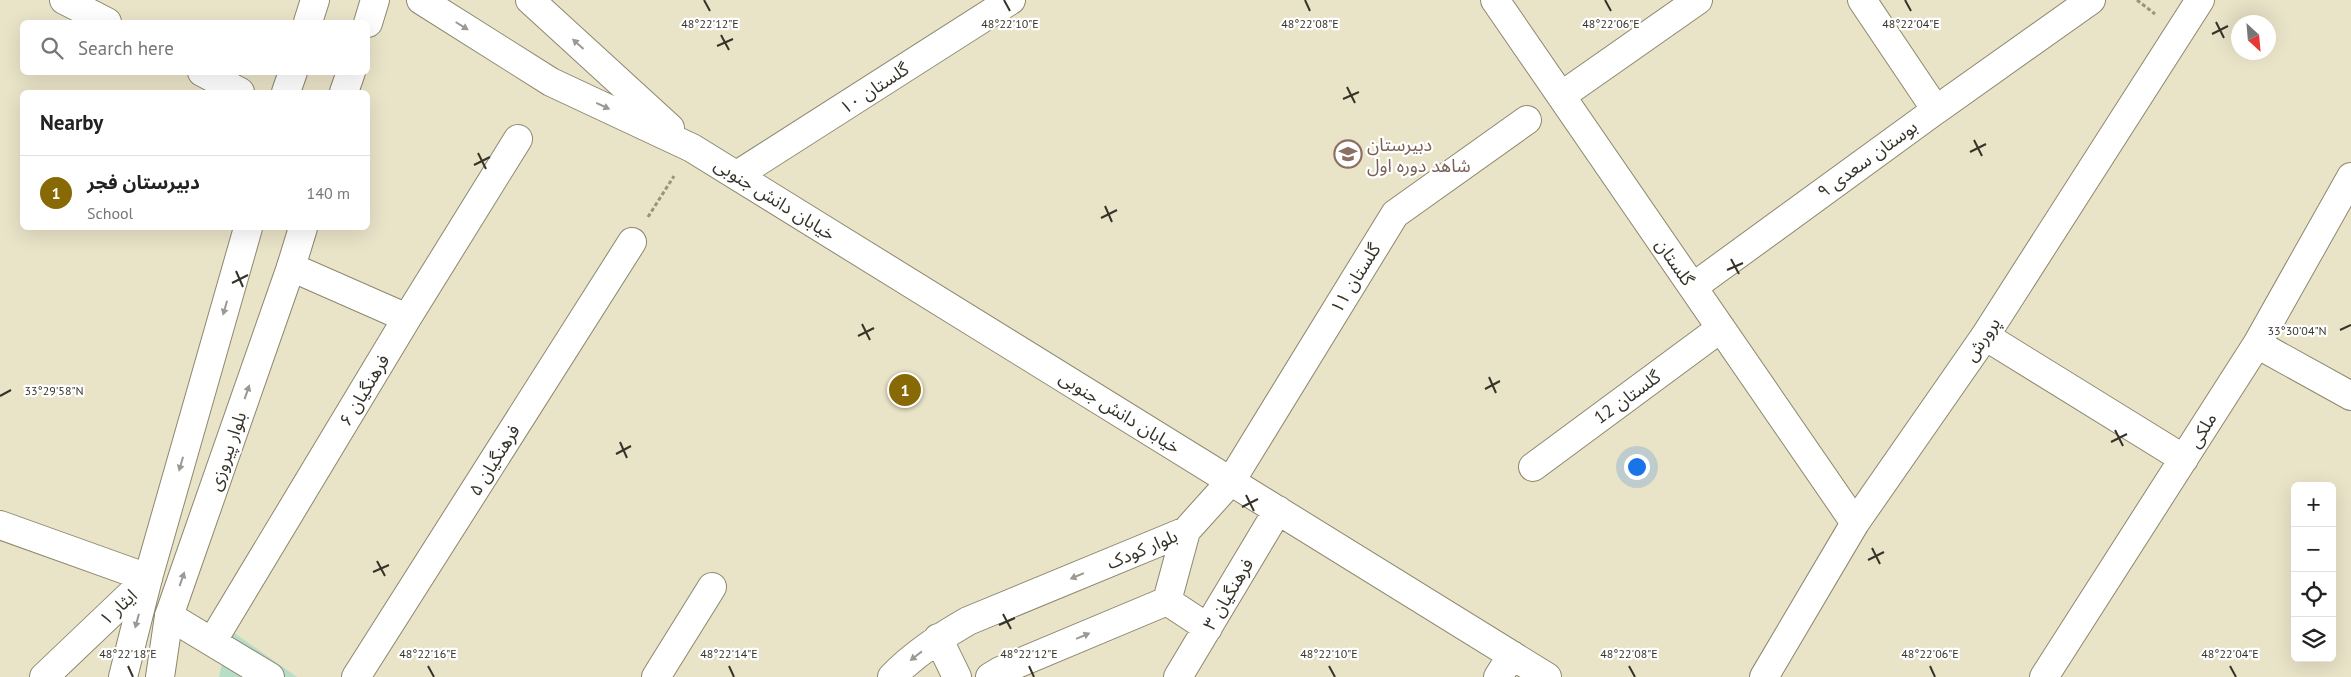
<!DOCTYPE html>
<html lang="en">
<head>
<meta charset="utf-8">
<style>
	body { margin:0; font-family:"PT Sans","Noto Sans Arabic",sans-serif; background:#f2f2f2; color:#222 }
	.controls { position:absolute; right:15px; bottom:15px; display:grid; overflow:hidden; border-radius:8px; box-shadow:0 5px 20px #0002 }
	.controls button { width:45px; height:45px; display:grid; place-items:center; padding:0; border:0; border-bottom:1px solid #e0e0e0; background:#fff; color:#222; font:25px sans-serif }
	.compass { position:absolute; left:2231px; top:15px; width:45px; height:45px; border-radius:50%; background:#fff; box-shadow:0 5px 20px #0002; rotate:154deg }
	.you { position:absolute; left:1636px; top:466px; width:18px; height:18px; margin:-12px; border:4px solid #fff; border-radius:50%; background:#1a73e8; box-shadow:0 0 0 8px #1a73e833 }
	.badge { display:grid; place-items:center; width:32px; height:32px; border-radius:50%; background:#876905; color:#fff; font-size:16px; font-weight:700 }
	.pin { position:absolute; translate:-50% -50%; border:2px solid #fff; box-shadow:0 1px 5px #0006 }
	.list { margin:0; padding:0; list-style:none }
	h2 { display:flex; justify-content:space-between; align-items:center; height:65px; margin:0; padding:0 20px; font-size:21px }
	h2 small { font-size:16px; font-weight:400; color:#767676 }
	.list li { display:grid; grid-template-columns:32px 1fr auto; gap:15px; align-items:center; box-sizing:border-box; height:75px; padding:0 20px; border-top:1px solid #e0e0e0 }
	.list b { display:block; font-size:19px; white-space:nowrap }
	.list p { margin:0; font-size:16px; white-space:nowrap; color:#767676 }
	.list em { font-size:16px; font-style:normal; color:#767676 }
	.icon { flex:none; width:28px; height:28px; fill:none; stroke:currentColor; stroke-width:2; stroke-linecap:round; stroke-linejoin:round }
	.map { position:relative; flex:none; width:2351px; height:677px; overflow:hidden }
	.search { position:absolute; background:#fff; box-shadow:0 5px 20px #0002; left:20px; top:20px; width:350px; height:55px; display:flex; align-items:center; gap:12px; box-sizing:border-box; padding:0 18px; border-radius:8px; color:#767676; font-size:19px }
	.panel { position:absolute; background:#fff; box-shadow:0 5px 20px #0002; left:20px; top:90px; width:350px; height:140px; border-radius:8px }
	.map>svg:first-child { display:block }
	.green { fill:#b6dec7 }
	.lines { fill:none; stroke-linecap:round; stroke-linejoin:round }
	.street-casing { stroke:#8d876e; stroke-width:30 }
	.secondary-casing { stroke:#8d876e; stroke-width:30 }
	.path { stroke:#989480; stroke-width:3; stroke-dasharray:4 2.5; stroke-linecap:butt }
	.street { stroke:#fff; stroke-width:28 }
	.secondary { stroke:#fff; stroke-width:28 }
	.oneway { fill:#9a9994 }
	.ticks { fill:none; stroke:#353328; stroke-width:2 }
	.labels { text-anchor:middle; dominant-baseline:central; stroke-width:4.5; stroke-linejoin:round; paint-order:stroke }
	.street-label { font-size:18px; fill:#353328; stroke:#fff }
	.education-label { font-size:18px; fill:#785e54; stroke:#fff; text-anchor:start }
	.ticks-label { font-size:12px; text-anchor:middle; fill:#353328; stroke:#fff; stroke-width:4.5; stroke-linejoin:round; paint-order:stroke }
</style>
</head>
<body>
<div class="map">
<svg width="2351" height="677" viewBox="0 0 2351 677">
	<rect width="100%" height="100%" fill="#e9e3c8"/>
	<path class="green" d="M 230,630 L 297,677 L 219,677 Z"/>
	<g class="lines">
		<g class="street-casing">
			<path id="street" d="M 64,0 L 107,22
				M 421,0 L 551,82 L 692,148 L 1547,677
				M 530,0 L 670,128
				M 1495,0 L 1855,523
				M 202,72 L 240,92
				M 1561,96 L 1698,0
				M 1936,110 L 2091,0
				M 737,175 L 1011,0
				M 291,267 L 407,318
				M 1693,287 L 1936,110 L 1862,0
				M 1985,336 L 2184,459
				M 2257,344 L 2351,396
				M 1533,467 L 1721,328
				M 0,525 L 148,578 L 44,677
				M 1167,601 L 1208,628
				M 169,616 L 270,677
				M 938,638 L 957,677
				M 212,642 L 407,318 L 518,139
				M 356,677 L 632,242
				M 656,677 L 712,587
				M 892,677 C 914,654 940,637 968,621 L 1186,531 L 1231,481 L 1395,214 L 1527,120
				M 990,677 L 1000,671 L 1167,601 L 1186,531
				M 1178,677 L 1278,510
				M 1498,677 L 1512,655
				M 1764,677 L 1855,523 L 1985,336 L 2200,0
				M 2044,677 L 2257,344 L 2351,177"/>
		</g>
		<g class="secondary-casing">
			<path id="secondary" d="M 308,22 L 315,0
				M 368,23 L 375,0
				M 286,92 L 293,72
				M 344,92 L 351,72
				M 123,677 L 148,578 L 248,228
				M 160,677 L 169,616 L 291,267 L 303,228"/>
		</g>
		<path class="path" d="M 2137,0 L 2155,14
			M 648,217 L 674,176"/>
		<use href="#street" class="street"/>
		<use href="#secondary" class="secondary"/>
	</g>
	<defs><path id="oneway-solid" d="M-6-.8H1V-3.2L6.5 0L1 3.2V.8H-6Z" transform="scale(1.25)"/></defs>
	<g class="oneway">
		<use href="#oneway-solid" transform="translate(462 26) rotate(32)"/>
		<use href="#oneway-solid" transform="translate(578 44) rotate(-138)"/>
		<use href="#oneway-solid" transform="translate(603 106) rotate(25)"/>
		<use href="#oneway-solid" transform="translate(225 308) rotate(106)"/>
		<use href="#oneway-solid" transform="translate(247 392) rotate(-71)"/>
		<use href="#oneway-solid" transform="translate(181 464) rotate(106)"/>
		<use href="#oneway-solid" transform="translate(1077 576) rotate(157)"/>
		<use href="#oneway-solid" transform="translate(182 579) rotate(-71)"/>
		<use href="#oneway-solid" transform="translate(137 621) rotate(105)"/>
		<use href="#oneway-solid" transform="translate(1083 636) rotate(-23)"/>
		<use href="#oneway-solid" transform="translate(916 656) rotate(142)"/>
	</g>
	<path class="ticks" d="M 704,0 L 710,11M 1004,0 L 1010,11M 1305,0 L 1310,11M 1605,0 L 1611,11M 1905,0 L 1911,11M 2216,22 L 2224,38M 2212,34 L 2228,26M 721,35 L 729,50M 717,46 L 733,39M 1347,87 L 1355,103M 1343,99 L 1359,92M 1974,140 L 1982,156M 1970,152 L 1986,144M 478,153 L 486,169M 474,165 L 490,157M 1105,206 L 1112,222M 1101,218 L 1117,210M 1731,259 L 1739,274M 1727,270 L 1743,263M 236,271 L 243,287M 232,283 L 248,275M 862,324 L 870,340M 2340,330 L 2351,325M 858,336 L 874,328M 1489,377 L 1496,393M 1485,389 L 1500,381M 0,396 L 11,390M 2115,430 L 2123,446M 620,442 L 627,458M 2111,442 L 2127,434M 616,454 L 631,446M 1246,495 L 1254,511M 1242,507 L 1258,499M 1872,548 L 1880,564M 1868,560 L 1884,552M 377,561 L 385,576M 373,572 L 389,565M 1003,614 L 1011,629M 999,625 L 1015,618M 128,666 L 133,677M 428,666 L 434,677M 729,666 L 734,677M 1029,666 L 1034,677M 1329,666 L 1335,677M 1629,666 L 1635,677M 1930,666 L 1935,677M 2230,666 L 2236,677"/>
	<defs>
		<g id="school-ring" transform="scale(1.4375)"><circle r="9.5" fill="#fff" stroke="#8d6e63" stroke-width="1.5"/><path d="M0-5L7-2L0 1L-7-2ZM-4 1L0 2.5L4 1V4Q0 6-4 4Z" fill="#8d6e63"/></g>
	</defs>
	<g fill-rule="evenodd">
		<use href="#school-ring" x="1348" y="154"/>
	</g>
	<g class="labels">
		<g class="street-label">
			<text transform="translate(874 88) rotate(-33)">گلستان ۱۰</text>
			<text transform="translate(1867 159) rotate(-36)">بوستان سعدی ۹</text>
			<text transform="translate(775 199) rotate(32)">خیابان دانش جنوبی</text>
			<text transform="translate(1675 262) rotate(55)">گلستان</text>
			<text transform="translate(1355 278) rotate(-58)">گلستان ۱۱</text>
			<text transform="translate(1982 339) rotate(-56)">پرورش</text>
			<text transform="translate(364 390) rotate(-59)">فرهنگیان ۶</text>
			<text transform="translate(1627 397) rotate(-36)">گلستان 12</text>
			<text transform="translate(1120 412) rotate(32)">خیابان دانش جنوبی</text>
			<text transform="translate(2202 430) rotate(-58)">ملکی</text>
			<text transform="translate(227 451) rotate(-71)">بلوار پیروزی</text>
			<text transform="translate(494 460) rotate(-58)">فرهنگیان ۵</text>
			<text transform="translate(1142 549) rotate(-23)">بلوار کودک</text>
			<text transform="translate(1228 594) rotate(-59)">فرهنگیان ۳</text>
			<text transform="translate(118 607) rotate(-43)">ایثار ۱</text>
		</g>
		<g class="education-label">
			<text x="1367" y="144">دبیرستان<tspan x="1367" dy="21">شاهد دوره اول</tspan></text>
		</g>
	</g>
	<g class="ticks-label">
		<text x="710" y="28">48°22'12"E</text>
		<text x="1310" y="28">48°22'08"E</text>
		<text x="1611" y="28">48°22'06"E</text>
		<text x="1911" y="28">48°22'04"E</text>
		<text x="1010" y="28">48°22'10"E</text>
		<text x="2297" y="335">33°30'04"N</text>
		<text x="54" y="395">33°29'58"N</text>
		<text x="128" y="658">48°22'18"E</text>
		<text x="428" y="658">48°22'16"E</text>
		<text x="729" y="658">48°22'14"E</text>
		<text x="1029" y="658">48°22'12"E</text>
		<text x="1329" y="658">48°22'10"E</text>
		<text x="1629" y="658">48°22'08"E</text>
		<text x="1930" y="658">48°22'06"E</text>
		<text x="2230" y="658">48°22'04"E</text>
	</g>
</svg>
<div class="controls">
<button>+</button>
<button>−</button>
<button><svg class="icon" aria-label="locate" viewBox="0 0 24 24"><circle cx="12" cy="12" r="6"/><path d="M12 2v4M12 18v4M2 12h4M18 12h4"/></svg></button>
<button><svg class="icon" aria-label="layers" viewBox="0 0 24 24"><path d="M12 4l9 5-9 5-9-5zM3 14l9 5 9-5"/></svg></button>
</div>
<svg class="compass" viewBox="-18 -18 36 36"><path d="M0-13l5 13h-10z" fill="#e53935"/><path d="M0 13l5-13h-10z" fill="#767676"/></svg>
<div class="you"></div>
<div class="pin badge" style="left:905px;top:390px">1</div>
<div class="search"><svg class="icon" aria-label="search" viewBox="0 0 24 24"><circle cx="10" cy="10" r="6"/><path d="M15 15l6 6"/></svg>Search here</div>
<section class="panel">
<h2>Nearby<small></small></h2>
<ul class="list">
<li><span class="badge">1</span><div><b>دبیرستان فجر</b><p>School</p></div><em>140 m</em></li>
</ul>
</section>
</div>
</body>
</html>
